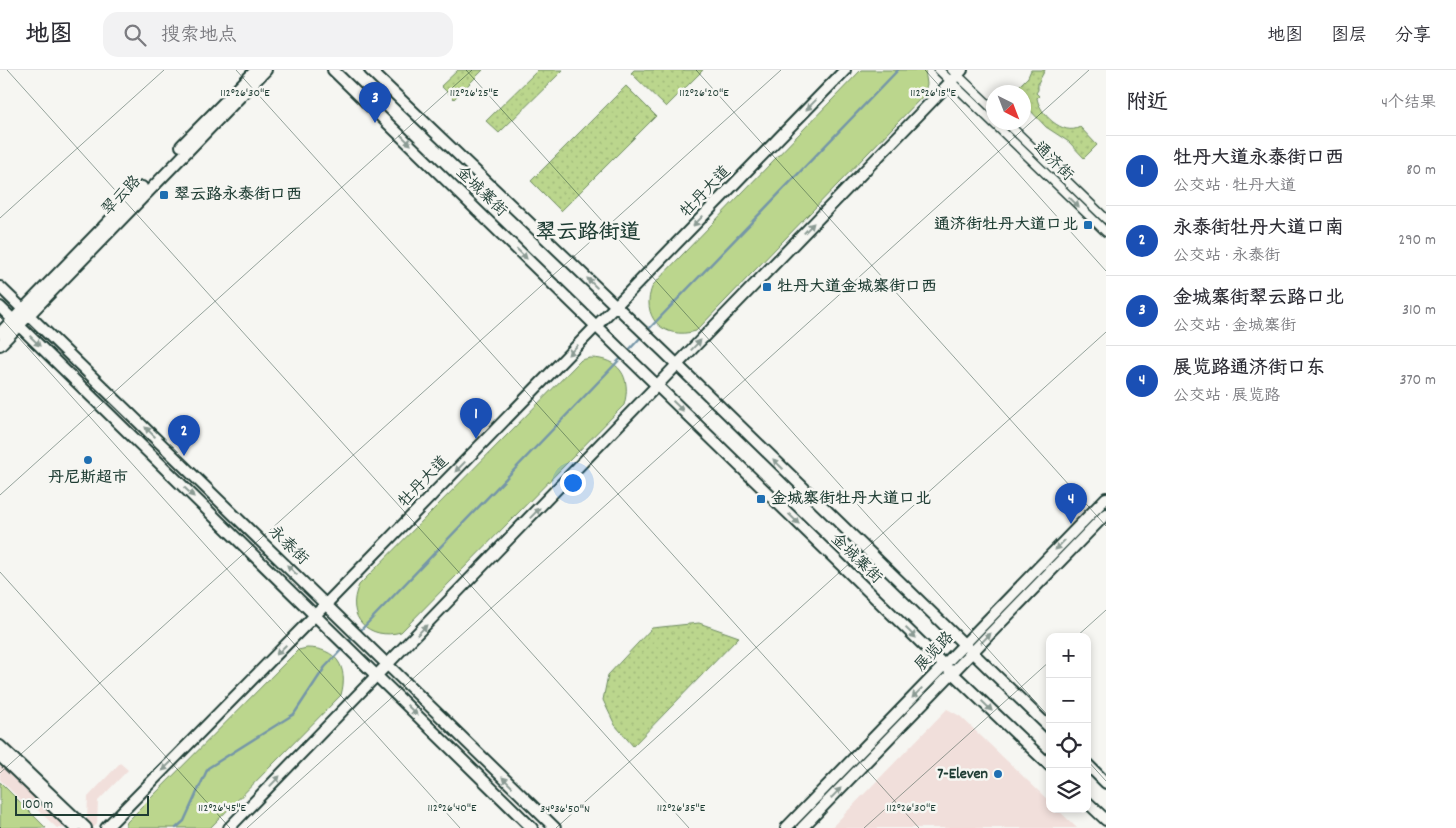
<!DOCTYPE html>
<html lang="zh">
<head>
<meta charset="utf-8">
<style>
	body { margin:0; font-family:Dekko,"LXGW WenKai TC",sans-serif; background:#f2f2f3; color:#2b2b33 }
	.controls { position:absolute; right:15px; bottom:15px; display:grid; overflow:hidden; border-radius:10px; box-shadow:0 2px 8px #0003 }
	.controls button { width:45px; height:45px; display:grid; place-items:center; padding:0; border:0; border-bottom:1px solid #e1e1e2; background:#fff; color:#2b2b33; font:25px sans-serif }
	.compass { position:absolute; left:986px; top:15px; width:45px; height:45px; border-radius:50%; background:#fff; box-shadow:0 2px 8px #0003; rotate:138deg }
	.scale { position:absolute; left:15px; bottom:12px; width:134px; box-sizing:border-box; padding-left:5px; border:2px solid #1f3d34; border-top:0; font-size:14px; line-height:18px; white-space:nowrap; color:#1f3d34; -webkit-text-stroke:4px #f6f6f2; paint-order:stroke }
	.you { position:absolute; left:572px; top:412px; width:18px; height:18px; margin:-12px; border:4px solid #fff; border-radius:50%; background:#1a73e8; box-shadow:0 0 0 8px #1a73e833 }
	.badge { display:grid; place-items:center; width:32px; height:32px; border-radius:50%; background:#111827; color:#fff; font-size:16px; font-weight:700 }
	.pin { position:absolute; translate:-50% -41px; filter:drop-shadow(0 1px 2px #0008) }
	.pin::after { content:''; position:absolute; top:26px; width:18px; height:15px; background:inherit; clip-path:polygon(0 0,100% 0,50% 100%) }
	.list { margin:0; padding:0; list-style:none }
	h2 { display:flex; justify-content:space-between; align-items:center; height:65px; margin:0; padding:0 20px; font-size:21px }
	h2 small { font-size:16px; font-weight:400; color:#7c7c81 }
	.list li { display:grid; grid-template-columns:32px 1fr auto; gap:15px; align-items:center; box-sizing:border-box; height:70px; padding:0 20px; border-top:1px solid #e1e1e2 }
	.list b { display:block; font-size:19px; white-space:nowrap }
	.list p { margin:0; font-size:16px; white-space:nowrap; color:#7c7c81 }
	.list em { font-size:16px; font-style:normal; color:#7c7c81 }
	.icon { flex:none; width:28px; height:28px; fill:none; stroke:currentColor; stroke-width:2; stroke-linecap:round; stroke-linejoin:round }
	.map { position:relative; flex:none; width:1106px; height:758px; overflow:hidden }
	header { display:flex; align-items:center; gap:30px; box-sizing:border-box; height:70px; padding:0 25px; background:#fff; border-bottom:1px solid #e1e1e2 }
	header strong { font-size:24px }
	nav { display:flex; gap:28px; margin-inline-start:auto; font-size:18px }
	.search { width:350px; height:45px; background:#f2f2f3; display:flex; align-items:center; gap:12px; box-sizing:border-box; padding:0 18px; border-radius:15px; color:#7c7c81; font-size:19px }
	main { display:flex }
	aside { flex:1; background:#fff }
	.map>svg:first-child { display:block }
	.built { fill:#f1dfdb }
	.grass { fill:url(#grass-dots); stroke:#6d8a60 }
	.green { fill:#bbd68d; stroke:#6d8a60 }
	.lines { fill:none; stroke-linecap:round; stroke-linejoin:round }
	.stream { stroke:#7596a8; stroke-width:2.5 }
	.street-casing { stroke:#1f3d34; stroke-width:11 }
	.secondary-casing { stroke:#1f3d34; stroke-width:14 }
	.street { stroke:#f6f6f2; stroke-width:8 }
	.secondary { stroke:#f6f6f2; stroke-width:10 }
	.oneway { fill:#8a9a93 }
	.ticks { fill:none; stroke:#1f3d34; stroke-width:1; stroke-opacity:0.45 }
	.poi-dot { fill:#1f6fb2; stroke:#f6f6f2; stroke-width:2 }
	.labels { text-anchor:middle; dominant-baseline:central; stroke-width:5; stroke-linejoin:round; paint-order:stroke }
	.street-label { font-size:16px; fill:#1f3d34; stroke:#f6f6f2 }
	.poi-label { font-size:16px; font-weight:bold; fill:#1f3d34; stroke:#f6f6f2; text-anchor:start }
	.district-label { font-size:21px; font-weight:bold; fill:#1f3d34; stroke:#f6f6f2 }
	.ticks-label { font-size:12px; text-anchor:middle; fill:#1f3d34; stroke:#f6f6f2; stroke-width:5; stroke-linejoin:round; paint-order:stroke }
</style>
</head>
<body>
<header>
<strong>地图</strong>
<div class="search"><svg class="icon" aria-label="search" viewBox="0 0 24 24"><circle cx="10" cy="10" r="6"/><path d="M15 15l6 6"/></svg>搜索地点</div>
<nav><a>地图</a><a>图层</a><a>分享</a></nav>
</header>
<main>
<div class="map">
<svg width="1106" height="758" viewBox="0 0 1106 758">
	<defs>
		<pattern id="grass-dots" width="8" height="8" patternUnits="userSpaceOnUse" patternTransform="scale(1.25)"><rect width="8" height="8" fill="#bbd68d"/><path d="M2 2h.1M6 6h.1" fill="none" stroke="#a0b97a" stroke-width="1.8" stroke-linecap="round"/></pattern>
	</defs>
	<rect width="100%" height="100%" fill="#f6f6f2"/>
	<filter id="ink" filterUnits="userSpaceOnUse"><feTurbulence type="fractalNoise" baseFrequency=".02" numOctaves="2"/><feDisplacementMap in="SourceGraphic" scale="10" xChannelSelector="R" yChannelSelector="G"/><feConvolveMatrix kernelMatrix="1 2 1 2 8 2 1 2 1" color-interpolation-filters="sRGB"/></filter>
	<g filter="url(#ink)">
		<path class="built" d="M 947,639 L 960,646 L 1050,732 L 1050,739 L 1057,739 L 1077,758 L 831,758 Z
			M 9,674 L 23,688 L 21,689 L 86,752 L 87,750 L 88,727 L 120,693 L 128,700 L 98,731 L 97,754 L 93,758 L 57,758 L 31,734 L 28,737 L 0,710 L 0,683 Z"/>
		<path class="grass" d="M 458,0 L 483,0 L 454,29 L 441,16 Z
			M 538,0 L 563,0 L 499,63 L 486,51 Z
			M 634,0 L 703,0 L 666,37 L 631,3 Z
			M 1031,0 L 1045,0 L 1038,13 L 1038,20 L 1036,23 L 1039,26 L 1037,28 C 1039,43 1063,67 1080,57 L 1097,75 L 1084,88 L 1069,72 L 1046,57 L 1028,38 L 1025,41 L 1024,39 L 1024,22 L 1022,22 L 1022,21 L 1018,17 L 1028,7 Z
			M 626,16 L 656,46 L 561,141 L 531,111 Z
			M 699,553 L 739,567 L 633,676 L 615,655 L 603,630 L 608,605 L 652,558 Z"/>
		<path class="green" d="M 861,0 L 925,0 L 927,14 L 924,25 L 696,261 C 663,271 639,246 653,215 Z
			M 590,288 C 619,288 632,307 624,335 L 401,562 C 369,571 344,547 359,515 L 581,290 Z
			M 307,578 C 336,578 349,597 341,625 L 210,758 L 125,758 L 127,752 L 298,580 Z
			M 0,712 L 46,758 L 0,758 Z"/>
		<g class="lines">
			<path class="stream" d="M 646,262 L 898,0
				M 627,282 L 642,266
				M 359,562 L 623,286
				M 347,574 L 355,566
				M 176,758 L 184,751 L 208,698 L 294,644 L 325,597 L 343,578"/>
			<g class="street-casing">
				<path id="street" d="M 939,0 L 1106,162
					M 952,0 L 994,40
					M 1006,52 L 1106,149"/>
			</g>
			<g class="secondary-casing">
				<path id="secondary" d="M 333,0 L 944,595 L 1050,696
					M 370,0 L 663,281 L 1050,658
					M 181,76 L 256,0
					M 0,217 L 555,758
					M 0,237 L 532,758
					M 0,263 L 142,117
					M 0,275 L 266,0
					M 0,676 L 86,758
					M 0,686 L 75,758
					M 1087,694 L 1106,713
					M 1087,732 L 1106,750
					M 106,758 L 326,534 L 845,0
					M 229,758 L 962,0
					M 786,758 L 1106,428
					M 802,758 L 1106,444"/>
			</g>
			<use href="#street" class="street"/>
			<use href="#secondary" class="secondary"/>
		</g>
		<defs><path id="oneway-solid" d="M-6-.8H1V-3.2L6.5 0L1 3.2V.8H-6Z" transform="scale(1.25)"/></defs>
		<g class="oneway">
			<use href="#oneway-solid" transform="translate(811 35) rotate(134)"/>
			<use href="#oneway-solid" transform="translate(406 70) rotate(44)"/>
			<use href="#oneway-solid" transform="translate(1074 132) rotate(44)"/>
			<use href="#oneway-solid" transform="translate(698 151) rotate(134)"/>
			<use href="#oneway-solid" transform="translate(809 158) rotate(-46)"/>
			<use href="#oneway-solid" transform="translate(522 184) rotate(44)"/>
			<use href="#oneway-solid" transform="translate(592 213) rotate(-136)"/>
			<use href="#oneway-solid" transform="translate(35 271) rotate(44)"/>
			<use href="#oneway-solid" transform="translate(696 275) rotate(-46)"/>
			<use href="#oneway-solid" transform="translate(573 280) rotate(134)"/>
			<use href="#oneway-solid" transform="translate(678 336) rotate(44)"/>
			<use href="#oneway-solid" transform="translate(150 362) rotate(-136)"/>
			<use href="#oneway-solid" transform="translate(778 394) rotate(-136)"/>
			<use href="#oneway-solid" transform="translate(460 397) rotate(134)"/>
			<use href="#oneway-solid" transform="translate(189 422) rotate(44)"/>
			<use href="#oneway-solid" transform="translate(535 443) rotate(-46)"/>
			<use href="#oneway-solid" transform="translate(794 449) rotate(44)"/>
			<use href="#oneway-solid" transform="translate(1060 475) rotate(134)"/>
			<use href="#oneway-solid" transform="translate(292 500) rotate(-136)"/>
			<use href="#oneway-solid" transform="translate(422 560) rotate(-46)"/>
			<use href="#oneway-solid" transform="translate(911 563) rotate(44)"/>
			<use href="#oneway-solid" transform="translate(986 568) rotate(-46)"/>
			<use href="#oneway-solid" transform="translate(281 580) rotate(135)"/>
			<use href="#oneway-solid" transform="translate(917 623) rotate(134)"/>
			<use href="#oneway-solid" transform="translate(987 636) rotate(44)"/>
			<use href="#oneway-solid" transform="translate(412 640) rotate(44)"/>
			<use href="#oneway-solid" transform="translate(167 696) rotate(135)"/>
			<use href="#oneway-solid" transform="translate(275 711) rotate(-46)"/>
			<use href="#oneway-solid" transform="translate(507 712) rotate(-136)"/>
			<use href="#oneway-solid" transform="translate(836 723) rotate(-46)"/>
		</g>
	</g>
	<path class="ticks" d="M 7,0 L 689,758M 236,0 L 919,758M 466,0 L 1050,648M 696,0 L 1106,456M 925,0 L 1106,201M 0,148 L 164,0M 0,247 L 460,758M 0,425 L 472,0M 0,502 L 230,758M 1076,567 L 1106,540M 1087,690 L 1106,711M 0,703 L 781,0M 0,757 L 1,758M 247,758 L 1089,0M 556,758 L 1106,262M 864,758 L 1050,591"/>
	<g class="poi-dot">
		<rect x="159" y="120" width="10" height="10" rx="2.5"/>
		<rect x="1083" y="150" width="10" height="10" rx="2.5"/>
		<rect x="762" y="212" width="10" height="10" rx="2.5"/>
		<circle cx="88" cy="390" r="5"/>
		<rect x="756" y="424" width="10" height="10" rx="2.5"/>
		<circle cx="998" cy="704" r="5"/>
	</g>
	<g class="labels">
		<g class="street-label">
			<text transform="translate(1053 92) rotate(44)">通济街</text>
			<text transform="translate(481 122) rotate(44)">金城寨街</text>
			<text transform="translate(706 122) rotate(-46)">牡丹大道</text>
			<text transform="translate(122 126) rotate(-46)">翠云路</text>
			<text transform="translate(424 412) rotate(-46)">牡丹大道</text>
			<text transform="translate(288 476) rotate(44)">永泰街</text>
			<text transform="translate(856 489) rotate(44)">金城寨街</text>
			<text transform="translate(935 582) rotate(-46)">展览路</text>
		</g>
		<g class="poi-label">
			<text x="174" y="125">翠云路永泰街口西</text>
			<text x="1078" y="155" text-anchor="end">通济街牡丹大道口北</text>
			<text x="777" y="217">牡丹大道金城寨街口西</text>
			<text x="88" y="408" text-anchor="middle">丹尼斯超市</text>
			<text x="771" y="429">金城寨街牡丹大道口北</text>
			<text x="988" y="704" text-anchor="end">7-Eleven</text>
		</g>
		<g class="district-label">
			<text x="588" y="164">翠云路街道</text>
		</g>
	</g>
	<g class="ticks-label">
		<text x="245" y="26">112°26'30"E</text>
		<text x="474" y="26">112°26'25"E</text>
		<text x="704" y="26">112°26'20"E</text>
		<text x="933" y="26">112°26'15"E</text>
		<text x="222" y="741">112°26'45"E</text>
		<text x="452" y="741">112°26'40"E</text>
		<text x="681" y="741">112°26'35"E</text>
		<text x="911" y="741">112°26'30"E</text>
		<text x="565" y="742">34°36'50"N</text>
	</g>
</svg>
<div class="controls">
<button>+</button>
<button>−</button>
<button><svg class="icon" aria-label="locate" viewBox="0 0 24 24"><circle cx="12" cy="12" r="6"/><path d="M12 2v4M12 18v4M2 12h4M18 12h4"/></svg></button>
<button><svg class="icon" aria-label="layers" viewBox="0 0 24 24"><path d="M12 4l9 5-9 5-9-5zM3 14l9 5 9-5"/></svg></button>
</div>
<svg class="compass" viewBox="-18 -18 36 36"><path d="M0-13l5 13h-10z" fill="#e53935"/><path d="M0 13l5-13h-10z" fill="#7c7c81"/></svg>
<div class="scale">100 m</div>
<div class="you"></div>
<div class="pin badge" style="left:476px;top:369px;background:#1a4fb4">1</div>
<div class="pin badge" style="left:184px;top:386px;background:#1a4fb4">2</div>
<div class="pin badge" style="left:375px;top:53px;background:#1a4fb4">3</div>
<div class="pin badge" style="left:1071px;top:454px;background:#1a4fb4">4</div>
</div>
<aside>
<h2>附近<small>4个结果</small></h2>
<ul class="list">
<li><span class="badge" style="background:#1a4fb4">1</span><div><b>牡丹大道永泰街口西</b><p>公交站 · 牡丹大道</p></div><em>80 m</em></li>
<li><span class="badge" style="background:#1a4fb4">2</span><div><b>永泰街牡丹大道口南</b><p>公交站 · 永泰街</p></div><em>290 m</em></li>
<li><span class="badge" style="background:#1a4fb4">3</span><div><b>金城寨街翠云路口北</b><p>公交站 · 金城寨街</p></div><em>310 m</em></li>
<li><span class="badge" style="background:#1a4fb4">4</span><div><b>展览路通济街口东</b><p>公交站 · 展览路</p></div><em>370 m</em></li>
</ul>
</aside>
</main>
</body>
</html>
